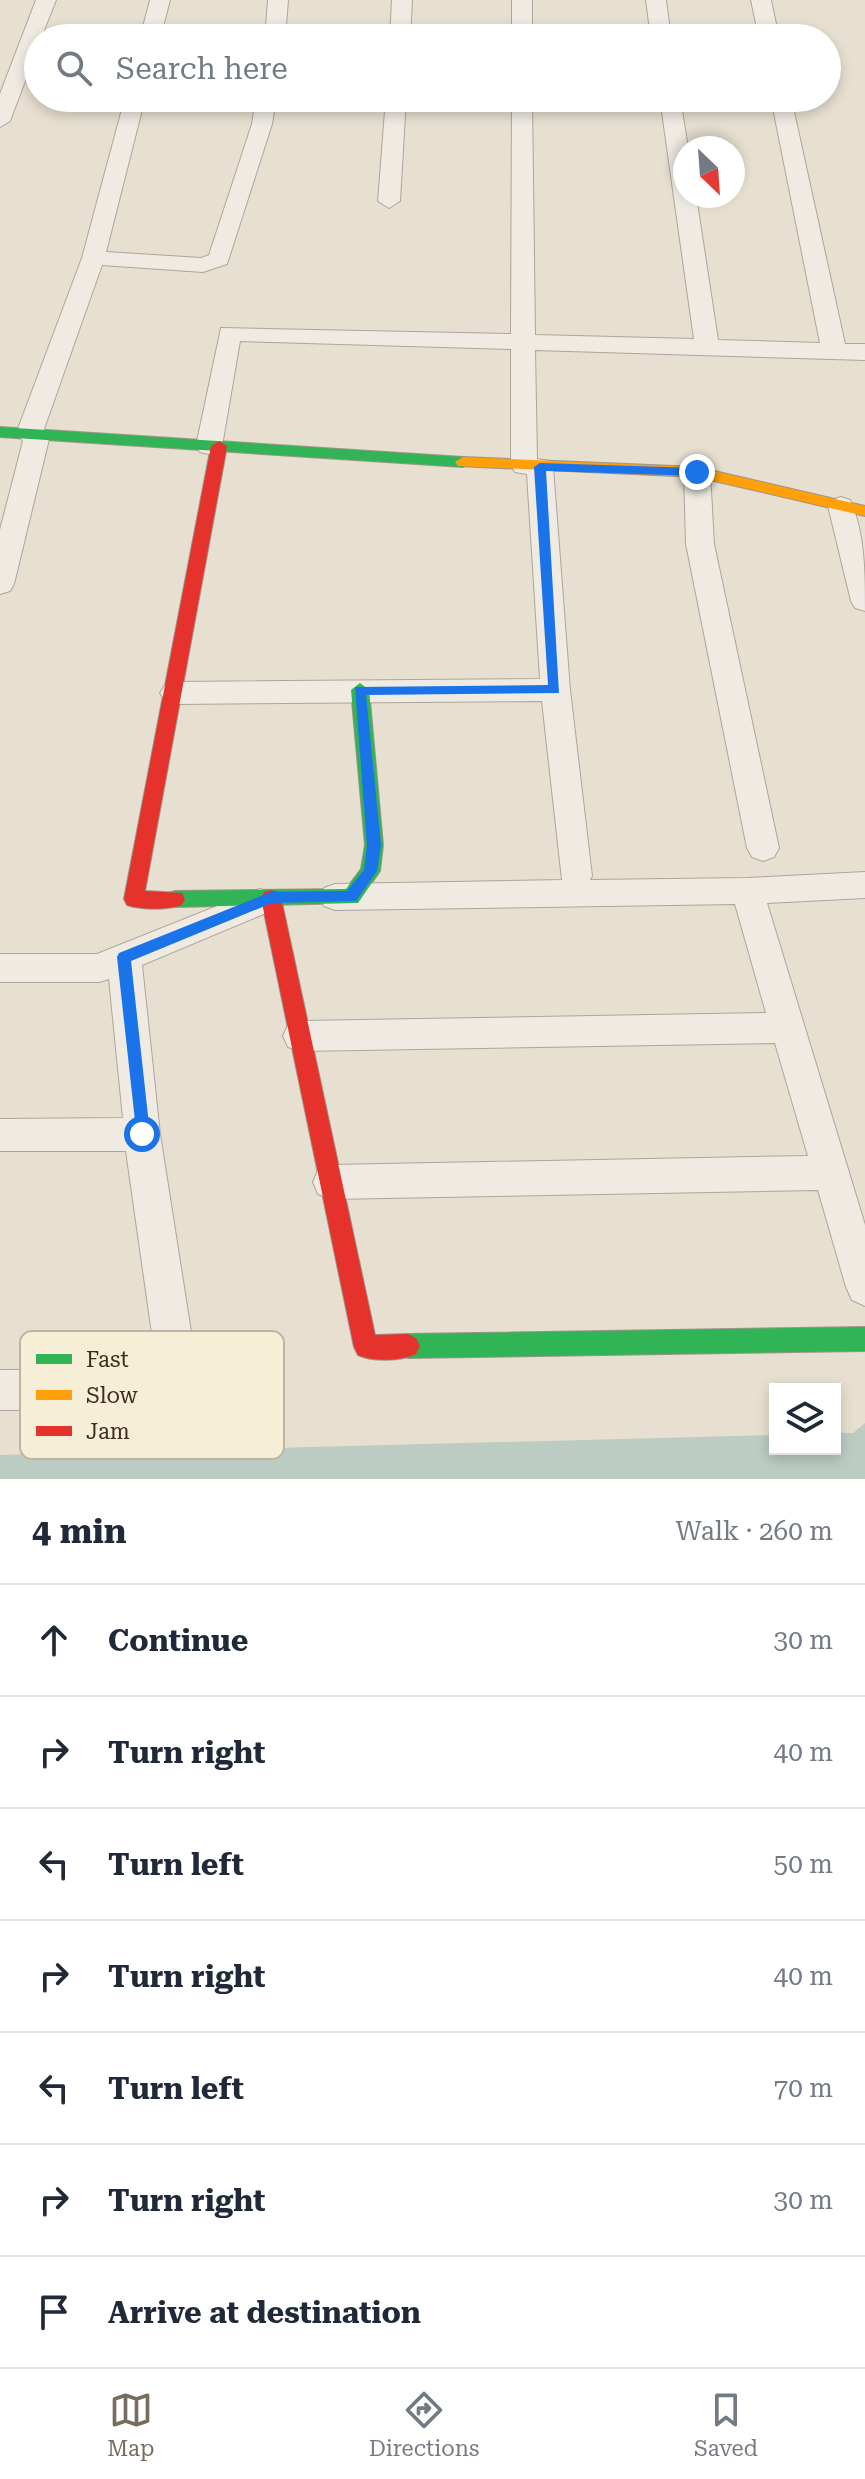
<!DOCTYPE html>
<html lang="en">
<head>
<meta charset="utf-8">
<style>
	body { margin:0; font-family:"Roboto Serif",serif; background:#f2f2f3; color:#1f2937 }
	.controls { position:absolute; right:24px; bottom:24px; display:grid; overflow:hidden; border-radius:0px; box-shadow:0 4px 12px #0003 }
	.controls button { width:72px; height:72px; display:grid; place-items:center; padding:0; border:0; border-bottom:2px solid #e0e1e3; background:#fff; color:#1f2937; font:40px sans-serif }
	.compass { position:absolute; left:673px; top:136px; width:72px; height:72px; border-radius:50%; background:#fff; box-shadow:0 4px 12px #0003; rotate:155deg }
	.stop { position:absolute; width:24px; height:24px; margin:-18px; border:6px solid #1a73e8; border-radius:50%; background:#fff }
	.stop.end { background:#1a73e8; border-color:#fff; box-shadow:0 2px 8px #0008 }
	.list { margin:0; padding:0; list-style:none }
	h2 { display:flex; justify-content:space-between; align-items:center; height:104px; margin:0; padding:0 32px; font-size:34px }
	h2 small { font-size:26px; font-weight:400; color:#747a83 }
	.list li { display:grid; grid-template-columns:52px 1fr auto; gap:24px; align-items:center; box-sizing:border-box; height:112px; padding:0 32px; border-top:2px solid #e0e1e3 }
	.list b { display:block; font-size:30px; white-space:nowrap }
	.list em { font-size:26px; font-style:normal; color:#747a83 }
	.icon { flex:none; width:44px; height:44px; fill:none; stroke:currentColor; stroke-width:2; stroke-linecap:round; stroke-linejoin:round }
	.map { position:relative; flex:none; width:865px; height:1479px; overflow:hidden }
	.search { position:absolute; background:#fff; box-shadow:0 4px 12px #0003; left:24px; right:24px; top:24px; height:88px; display:flex; align-items:center; gap:20px; box-sizing:border-box; padding:0 28px; border-radius:44px; color:#747a83; font-size:30px }
	.sheet { height:888px; background:#fff }
	nav { display:flex; justify-content:space-around; align-items:center; box-sizing:border-box; height:112px; border-top:2px solid #e0e1e3; background:#fff; font-size:22px; color:#747a83 }
	nav a { display:grid; justify-items:center; gap:4px }
	nav .on { color:#786c5e }
	.map>svg:first-child { display:block }
	.water { fill:#bcccc2 }
	.lines { fill:none; stroke-linecap:round; stroke-linejoin:round }
	.street-casing { stroke:#ada599; stroke-width:2 }
	.fast-casing { stroke:#9c958a; stroke-width:2 }
	.slow-casing { stroke:#9c958a; stroke-width:2 }
	.jam-casing { stroke:#9c958a; stroke-width:2 }
	.street { fill:#efebe3; fill-rule:evenodd }
	.fast { fill:#30b455; fill-rule:evenodd }
	.slow { fill:#ff9f0a; fill-rule:evenodd }
	.jam { fill:#e5322d; fill-rule:evenodd }
	.route { fill:#1a73e8 }
	.key { fill:#f7eed8; stroke:#bfb4a1; stroke-width:2 }
	.key-label { font-size:22px; fill:#3d2e20 }
</style>
</head>
<body>
<div class="map">
<svg width="865" height="1479" viewBox="0 0 865 1479">
	<rect width="100%" height="100%" fill="#e7e0d1"/>
	<path class="water" d="M 865,1423 L 865,1479 L 0,1479 L 0,1455 L 775,1435 L 775,1449 L 835,1449 L 835,1433 L 853,1433 Z"/>
	<g class="lines">
		<g class="street-casing">
			<path id="street" d="M 36,0 L 56,0 L 41,38 L 38,38 L 38,47 L 10,121 L 0,127 L 0,94 Z
				M 150,0 L 170,0 L 160,38 L 140,38 Z
				M 268,0 L 288,0 L 285,38 L 265,38 Z
				M 392,0 L 412,0 L 410,38 L 390,38 Z
				M 512,0 L 532,0 L 532,38 L 512,38 Z
				M 646,0 L 666,0 L 671,38 L 651,38 Z
				M 751,0 L 771,0 L 779,38 L 759,38 Z
				M 125,98 L 145,98 L 106,252 L 201,258 L 209,255 L 252,124 L 256,98 L 276,98 L 272,124 L 227,264 L 203,272 L 102,265 L 44,429 L 50,435 L 14,584 L 10,591 L 0,594 L 0,530 L 23,441 L 16,434 L 82,258 Z
				M 386,98 L 406,98 L 400,201 L 389,208 L 378,201 Z
				M 512,98 L 532,98 L 535,335 L 694,339 L 660,98 L 680,98 L 688,148 L 685,148 L 685,196 L 696,196 L 718,340 L 820,343 L 771,98 L 791,98 L 845,344 L 865,344 L 865,360 L 535,350 L 537,459 L 549,461 L 553,467 L 570,690 L 592,876 L 590,880 L 747,878 L 865,872 L 865,898 L 767,903 L 865,1225 L 865,1306 L 852,1300 L 846,1287 L 818,1190 L 331,1199 L 318,1194 L 313,1182 L 318,1170 L 331,1165 L 808,1156 L 775,1043 L 300,1051 L 288,1047 L 283,1036 L 288,1025 L 300,1021 L 766,1013 L 735,904 L 335,910 L 324,906 L 319,897 L 324,888 L 335,884 L 562,880 L 542,701 L 175,704 L 165,701 L 160,693 L 165,685 L 175,682 L 540,679 L 527,474 L 515,472 L 511,466 L 511,349 L 240,341 L 222,446 L 218,452 L 209,454 L 200,452 L 196,446 L 221,328 L 511,334 Z
				M 697,463 L 706,466 L 710,472 L 714,544 L 779,848 L 774,857 L 763,861 L 752,857 L 747,848 L 686,544 L 684,472 L 688,466 Z
				M 841,497 L 850,500 C 865,532 865,575 865,611 L 855,608 L 851,601 L 828,506 L 832,500 Z
				M 260,889 L 271,893 L 276,902 L 271,911 L 142,965 L 160,1134 L 200,1389 L 194,1403 L 180,1409 L 0,1410 L 0,1370 L 157,1369 L 126,1151 L 0,1151 L 0,1119 L 123,1118 L 109,979 L 99,982 L 0,982 L 0,954 L 97,954 Z"/>
		</g>
		<g class="fast-casing">
			<path id="fast" d="M 0,427 L 463,457 L 471,462 L 463,467 L 0,437 Z
				M 360,683 L 369,690 L 383,845 L 380,871 L 358,903 L 175,907 L 168,905 L 165,899 L 168,893 L 175,891 L 346,889 L 361,869 L 365,845 L 351,690 Z
				M 865,1327 L 865,1351 L 408,1358 L 400,1354 L 396,1346 L 400,1338 L 408,1334 Z"/>
		</g>
		<g class="slow-casing">
			<path id="slow" d="M 463,457 L 697,467 L 865,506 L 865,516 L 697,477 L 458,466 L 455,462 Z"/>
		</g>
		<g class="jam-casing">
			<path id="jam" d="M 219,441 L 227,446 L 145,891 L 182,893 L 185,899 L 182,905 C 167,910 142,910 127,905 L 124,899 L 211,446 Z
				M 271,890 L 278,892 L 281,898 L 375,1335 L 408,1334 L 416,1338 L 420,1346 L 416,1354 C 401,1361 373,1362 358,1355 L 354,1347 L 261,898 L 264,892 Z"/>
		</g>
		<use href="#street" class="street"/>
		<use href="#fast" class="fast"/>
		<use href="#slow" class="slow"/>
		<use href="#jam" class="jam"/>
	</g>
	<path class="route" d="M 540,463 L 697,468 L 702,472 L 697,476 L 546,471 L 559,693 L 366,695 L 381,845 L 377,871 L 356,901 L 272,903 L 131,961 L 150,1134 L 142,1141 L 137,1139 L 117,957 L 119,953 L 271,892 L 347,891 L 364,870 L 367,845 L 355,687 L 548,685 L 534,467 Z"/>
	<rect x="20" y="1331" width="264" height="128" rx="12" class="key"/>
	<rect x="36" y="1354" width="36" height="10" fill="#30b455"/>
	<rect x="36" y="1390" width="36" height="10" fill="#ff9f0a"/>
	<rect x="36" y="1426" width="36" height="10" fill="#e5322d"/>
	<g class="key-label">
		<text x="86" y="1367">Fast</text>
		<text x="86" y="1403">Slow</text>
		<text x="86" y="1439">Jam</text>
	</g>
</svg>
<div class="controls">
<button><svg class="icon" aria-label="layers" viewBox="0 0 24 24"><path d="M12 4l9 5-9 5-9-5zM3 14l9 5 9-5"/></svg></button>
</div>
<svg class="compass" viewBox="-18 -18 36 36"><path d="M0-13l5 13h-10z" fill="#e53935"/><path d="M0 13l5-13h-10z" fill="#747a83"/></svg>
<div class="stop" style="left:142px;top:1134px"></div>
<div class="stop end" style="left:697px;top:472px"></div>
<div class="search"><svg class="icon" aria-label="search" viewBox="0 0 24 24"><circle cx="10" cy="10" r="6"/><path d="M15 15l6 6"/></svg>Search here</div>
</div>
<section class="sheet">
<h2>4 min<small>Walk · 260 m</small></h2>
<ul class="list">
<li><svg class="icon" aria-label="ahead" viewBox="0 0 24 24"><path d="M12 20V5M6 11l6-6 6 6"/></svg><div><b>Continue</b></div><em>30 m</em></li>
<li><svg class="icon" aria-label="right" viewBox="0 0 24 24"><path d="M7 20v-9h11M14 6l5 5-5 5"/></svg><div><b>Turn right</b></div><em>40 m</em></li>
<li><svg class="icon" aria-label="left" viewBox="0 0 24 24"><path d="M17 20v-9H6M10 6l-5 5 5 5"/></svg><div><b>Turn left</b></div><em>50 m</em></li>
<li><svg class="icon" aria-label="right" viewBox="0 0 24 24"><path d="M7 20v-9h11M14 6l5 5-5 5"/></svg><div><b>Turn right</b></div><em>40 m</em></li>
<li><svg class="icon" aria-label="left" viewBox="0 0 24 24"><path d="M17 20v-9H6M10 6l-5 5 5 5"/></svg><div><b>Turn left</b></div><em>70 m</em></li>
<li><svg class="icon" aria-label="right" viewBox="0 0 24 24"><path d="M7 20v-9h11M14 6l5 5-5 5"/></svg><div><b>Turn right</b></div><em>30 m</em></li>
<li><svg class="icon" aria-label="arrive" viewBox="0 0 24 24"><path d="M6 21V4h12l-3 4 3 4H6"/></svg><div><b>Arrive at destination</b></div></li>
</ul>
</section>
<nav>
<a class="on"><svg class="icon" aria-label="map" viewBox="0 0 24 24"><path d="M3 6l6-2 6 2 6-2v14l-6 2-6-2-6 2zM9 4v14M15 6v14"/></svg>Map</a>
<a><svg class="icon" aria-label="directions" viewBox="0 0 24 24"><path d="M12 3l9 9-9 9-9-9zM9 14v-3h6M13 9l2 2-2 2"/></svg>Directions</a>
<a><svg class="icon" aria-label="saved" viewBox="0 0 24 24"><path d="M7 4h10v16l-5-4-5 4z"/></svg>Saved</a>
</nav>
</body>
</html>
